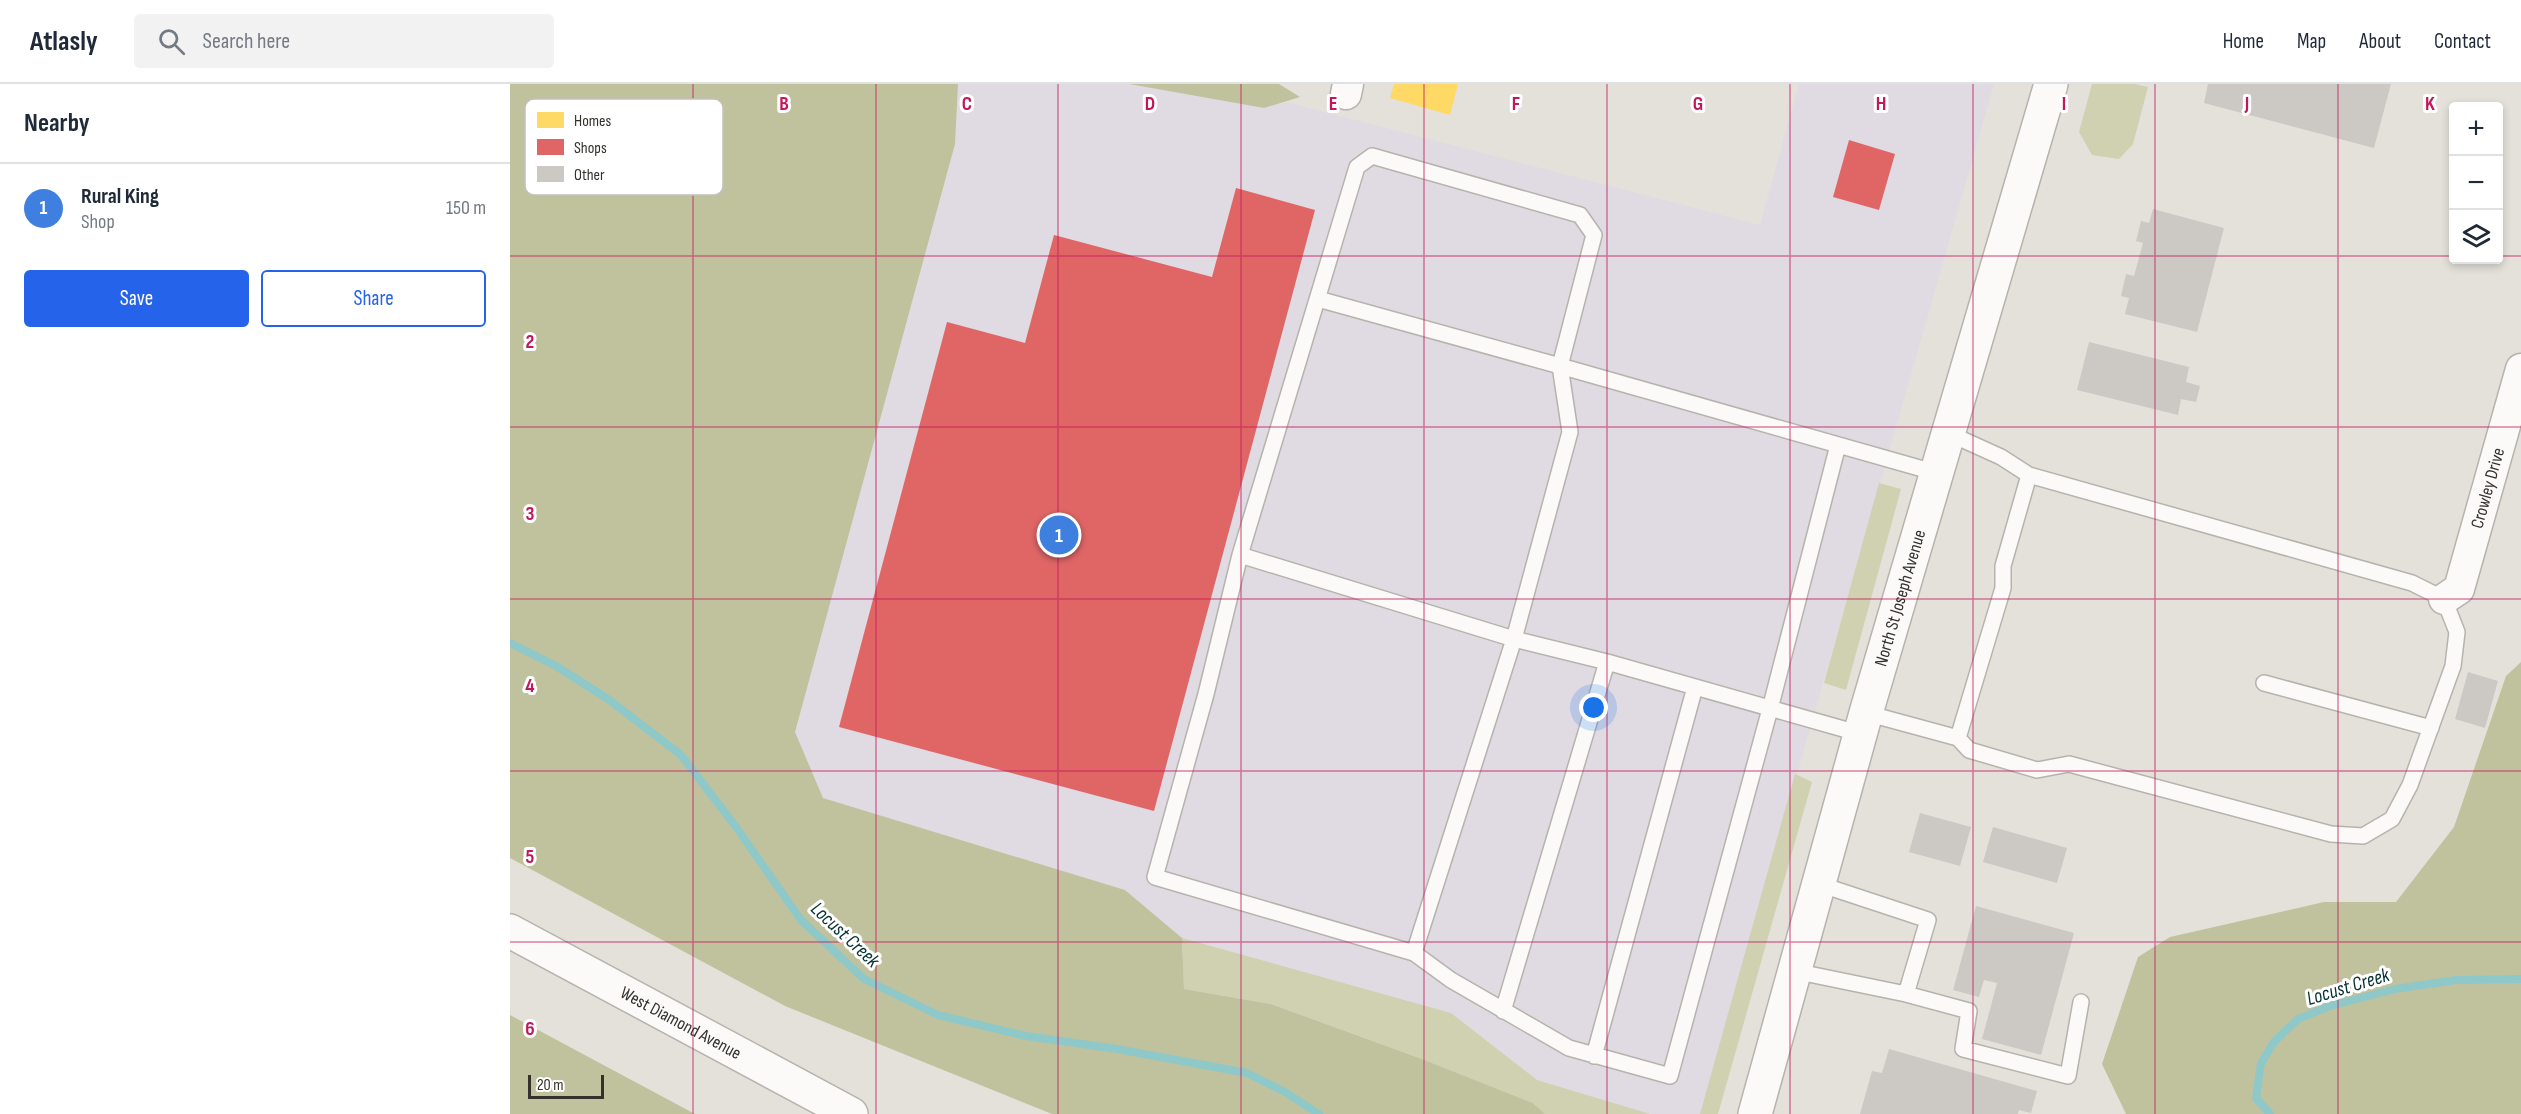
<!DOCTYPE html>
<html lang="en">
<head>
<meta charset="utf-8">
<style>
	body { margin:0; font-family:"Sofia Sans Condensed",sans-serif; background:#f2f2f3; color:#1f2937 }
	.controls { position:absolute; right:18px; top:18px; display:grid; overflow:hidden; border-radius:6px; box-shadow:0 3px 9px #0003 }
	.controls button { width:54px; height:54px; display:grid; place-items:center; padding:0; border:0; border-bottom:2px solid #e0e1e3; background:#fff; color:#1f2937; font:30px sans-serif }
	.scale { position:absolute; left:18px; bottom:15px; width:76px; box-sizing:border-box; padding-left:6px; border:3px solid #34312c; border-top:0; font-size:16px; line-height:21px; white-space:nowrap; color:#34312c; -webkit-text-stroke:4px #fff; paint-order:stroke }
	.you { position:absolute; left:1084px; top:624px; width:21px; height:21px; margin:-15px; border:4px solid #fff; border-radius:50%; background:#1a73e8; box-shadow:0 0 0 9px #1a73e833 }
	.badge { display:grid; place-items:center; width:39px; height:39px; border-radius:50%; background:#2563eb; color:#fff; font-size:20px; font-weight:700 }
	.pin { position:absolute; translate:-50% -50%; border:3px solid #fff; box-shadow:0 2px 6px #0006 }
	.list { margin:0; padding:0; list-style:none }
	h2 { display:flex; justify-content:space-between; align-items:center; height:78px; margin:0; padding:0 24px; font-size:26px }
	h2 small { font-size:20px; font-weight:400; color:#747a83 }
	.list li { display:grid; grid-template-columns:39px 1fr auto; gap:18px; align-items:center; box-sizing:border-box; height:90px; padding:0 24px; border-top:2px solid #e0e1e3 }
	.list b { display:block; font-size:22px; white-space:nowrap }
	.list p { margin:0; font-size:20px; white-space:nowrap; color:#747a83 }
	.list em { font-size:20px; font-style:normal; color:#747a83 }
	.actions { display:flex; gap:12px; padding:18px 24px }
	.actions a { flex:1; padding:14px 0; border:2px solid #2563eb; border-radius:6px; text-align:center; font-size:21px; color:#2563eb }
	.actions .main { background:#2563eb; color:#fff }
	.icon { flex:none; width:33px; height:33px; fill:none; stroke:currentColor; stroke-width:2; stroke-linecap:round; stroke-linejoin:round }
	.map { position:relative; flex:none; width:2011px; height:1030px; overflow:hidden }
	header { display:flex; align-items:center; gap:36px; box-sizing:border-box; height:84px; padding:0 30px; background:#fff; border-bottom:2px solid #e0e1e3 }
	header strong { font-size:28px }
	nav { display:flex; gap:33px; margin-inline-start:auto; font-size:21px }
	.search { width:420px; height:54px; background:#f2f2f3; display:flex; align-items:center; gap:15px; box-sizing:border-box; padding:0 21px; border-radius:6px; color:#747a83; font-size:22px }
	main { display:flex }
	aside { flex:1; background:#fff }
	.map>svg:first-child { display:block }
	.commercial { fill:#e0dae3 }
	.green { fill:#cfd1b1 }
	.forest { fill:#c0c29d }
	.homes { fill:#ffd966 }
	.shops { fill:#e06666 }
	.lines { fill:none; stroke-linecap:round; stroke-linejoin:round }
	.stream { stroke:#8fc8c9; stroke-width:8 }
	.building { fill:#ccc9c4 }
	.lane-casing { stroke:#b6b3ad; stroke-width:18 }
	.street-casing { stroke:#b6b3ad; stroke-width:33 }
	.secondary-casing { stroke:#b6b3ad; stroke-width:36 }
	.primary-casing { stroke:#b6b3ad; stroke-width:36 }
	.lane { stroke:#fbfaf9; stroke-width:15 }
	.street { stroke:#fbfaf9; stroke-width:30 }
	.secondary { stroke:#fbfaf9; stroke-width:33 }
	.primary { stroke:#fbfaf9; stroke-width:33 }
	.grid { fill:none; stroke:#c2185b; stroke-width:1.5; stroke-opacity:0.55 }
	.labels { text-anchor:middle; dominant-baseline:central; stroke-width:6; stroke-linejoin:round; paint-order:stroke }
	.street-label { font-size:18px; fill:#34312c; stroke:#fff }
	.water-label { font-size:20px; font-style:italic; fill:#073234; stroke:#fff }
	.key { fill:#fff; stroke:#c2c1c0; stroke-width:1.5 }
	.key-label { font-size:16px; fill:#34312c }
	.grid-label { font-size:20px; text-anchor:middle; font-weight:bold; fill:#c2185b; stroke:#fff; stroke-width:6; stroke-linejoin:round; paint-order:stroke }
</style>
</head>
<body>
<header>
<strong>Atlasly</strong>
<div class="search"><svg class="icon" aria-label="search" viewBox="0 0 24 24"><circle cx="10" cy="10" r="6"/><path d="M15 15l6 6"/></svg>Search here</div>
<nav><a>Home</a><a>Map</a><a>About</a><a>Contact</a></nav>
</header>
<main>
<aside>
<h2>Nearby<small></small></h2>
<ul class="list">
<li><span class="badge" style="background:#3f7fe0">1</span><div><b>Rural King</b><p>Shop</p></div><em>150 m</em></li>
</ul>
<div class="actions"><a class="main">Save</a><a>Share</a></div>
</aside>
<div class="map">
<svg width="2011" height="1030" viewBox="0 0 2011 1030">
	<rect width="100%" height="100%" fill="#e4e1da"/>
	<path class="commercial" d="M 448,0 L 619,0 L 754,24 L 776,18 L 1250,141 L 1289,0 L 1484,0 L 1190,1030 L 1140,1030 L 1027,996 L 941,929 L 672,854 L 615,806 L 313,714 L 284,648 L 445,60 Z"/>
	<path class="green" d="M 1582,0 L 1625,0 L 1638,3 L 1623,60 L 1609,75 L 1582,71 L 1569,48 Z
		M 1369,399 L 1391,405 L 1336,606 L 1314,599 Z
		M 1285,690 L 1302,698 L 1208,1030 L 1190,1030 Z
		M 672,854 L 941,929 L 1027,996 L 1140,1030 L 1035,1030 L 1023,1019 L 912,975 L 761,920 L 674,905 Z"/>
	<path class="forest" d="M 0,0 L 448,0 L 445,60 L 285,648 L 313,714 L 615,806 L 672,854 L 674,905 L 761,920 L 912,975 L 1023,1019 L 1035,1030 L 542,1030 L 275,922 L 0,774 Z
		M 619,0 L 769,0 L 790,13 L 754,24 Z
		M 2011,578 L 2011,1030 L 1616,1030 L 1592,980 L 1628,873 L 1660,853 L 1814,818 L 1886,818 L 1944,743 L 1996,592 Z
		M 0,931 L 185,1030 L 0,1030 Z"/>
	<path class="homes" d="M 884,0 L 948,0 L 940,31 L 880,14 Z"/>
	<path class="shops" d="M 1339,56 L 1385,70 L 1369,126 L 1323,113 Z
		M 726,104 L 805,126 L 644,727 L 329,643 L 437,238 L 515,259 L 544,151 L 702,193 Z"/>
	<g class="lines">
		<path class="stream" d="M 0,559 L 46,582 L 98,615 L 171,671 L 226,743 L 291,836 L 354,895 L 428,931 L 516,952 L 607,965 L 737,989 L 775,1008 L 809,1030
			M 1760,1030 L 1746,1014 L 1751,979 L 1764,958 L 1788,935 L 1820,922 L 1885,905 L 1946,896 L 2011,895"/>
	</g>
	<path class="building" d="M 1698,0 L 1881,0 L 1864,64 L 1694,19 Z
		M 1643,125 L 1714,144 L 1687,248 L 1615,230 L 1619,214 L 1611,212 L 1616,190 L 1624,192 L 1633,159 L 1626,157 L 1631,137 L 1639,139 Z
		M 1579,258 L 1679,283 L 1676,298 L 1690,302 L 1686,318 L 1671,315 L 1668,331 L 1567,306 Z
		M 1958,588 L 1988,597 L 1975,644 L 1945,635 Z
		M 1410,729 L 1461,743 L 1450,782 L 1399,768 Z
		M 1483,743 L 1557,764 L 1547,799 L 1473,778 Z
		M 1466,822 L 1564,849 L 1531,971 L 1472,955 L 1487,899 L 1474,896 L 1469,913 L 1443,906 Z
		M 1379,965 L 1527,1007 L 1521,1029 L 1509,1026 L 1508,1030 L 1350,1030 L 1362,987 L 1372,989 Z"/>
	<g class="lines">
		<g class="lane-casing">
			<path id="lane" d="M 808,215 L 1050,282 L 1084,151 L 1070,131 L 862,72 L 847,83 L 730,471 L 696,610 L 645,793 L 904,869 L 1004,555 L 1060,348 L 1050,282 L 1427,389
				M 730,471 L 1004,555 L 1097,578 L 1351,650
				M 1754,599 L 1921,644
				M 1356,629 L 1448,654 L 1493,504 L 1493,482 L 1519,391 L 1491,373 L 1438,349
				M 1448,654 L 1459,666 L 1527,686 L 1559,680 L 1821,750 L 1853,752 L 1882,735 L 1900,701 L 1943,582 L 1947,548 L 1934,515 L 1902,499 L 1519,391
				M 904,869 L 941,896 L 1059,964 L 1160,992 L 1260,625 L 1328,361
				M 1284,887 L 1396,910 L 1418,836 L 1309,800
				M 1396,910 L 1459,927 L 1453,965 L 1558,992 L 1571,918
				M 993,927 L 1097,578
				M 1084,972 L 1185,603"/>
		</g>
		<g class="street-casing">
			<g id="street">
				<path d="M 836,10 L 838,0"/>
				<path id="s1" d="M 1934,515 L 1949,505 L 2011,285"/>
			</g>
		</g>
		<g class="secondary-casing">
			<g id="secondary">
				<path id="s2" d="M 1245,1030 L 1356,629 L 1541,0"/>
			</g>
		</g>
		<g class="primary-casing">
			<g id="primary">
				<path id="s3" d="M 0,847 L 341,1030"/>
			</g>
		</g>
		<use href="#lane" class="lane"/>
		<use href="#street" class="street"/>
		<use href="#secondary" class="secondary"/>
		<use href="#primary" class="primary"/>
	</g>
	<path class="grid" d="M 183,0 L 183,1030M 366,0 L 366,1030M 548,0 L 548,1030M 731,0 L 731,1030M 914,0 L 914,1030M 1097,0 L 1097,1030M 1280,0 L 1280,1030M 1463,0 L 1463,1030M 1645,0 L 1645,1030M 1828,0 L 1828,1030M 0,172 L 1944,172M 1988,172 L 2011,172M 0,343 L 2011,343M 0,515 L 2011,515M 0,687 L 2011,687M 0,858 L 2011,858"/>
	<g class="labels">
		<g class="street-label">
			<text stroke="none"><textPath href="#s1" startOffset="123">Crowley Drive</textPath></text>
			<text stroke="none"><textPath href="#s2" startOffset="536">North St Joseph Avenue</textPath></text>
			<text stroke="none"><textPath href="#s3" startOffset="194">West Diamond Avenue</textPath></text>
		</g>
		<g class="water-label">
			<text transform="translate(335 851) rotate(43)">Locust Creek</text>
			<text transform="translate(1838 903) rotate(-17)">Locust Creek</text>
		</g>
	</g>
	<rect x="15" y="15" width="198" height="96" rx="9" class="key"/>
	<rect x="27" y="28" width="27" height="16" fill="#ffd966"/>
	<rect x="27" y="55" width="27" height="16" fill="#e06666"/>
	<rect x="27" y="82" width="27" height="16" fill="#ccc9c4"/>
	<g class="key-label">
		<text x="64" y="42">Homes</text>
		<text x="64" y="69">Shops</text>
		<text x="64" y="96">Other</text>
	</g>
	<g class="grid-label">
		<text x="274" y="26">B</text>
		<text x="457" y="26">C</text>
		<text x="640" y="26">D</text>
		<text x="823" y="26">E</text>
		<text x="1006" y="26">F</text>
		<text x="1188" y="26">G</text>
		<text x="1371" y="26">H</text>
		<text x="1554" y="26">I</text>
		<text x="1737" y="26">J</text>
		<text x="1920" y="26">K</text>
		<text x="20" y="264">2</text>
		<text x="20" y="436">3</text>
		<text x="20" y="608">4</text>
		<text x="20" y="779">5</text>
		<text x="20" y="951">6</text>
	</g>
</svg>
<div class="controls">
<button>+</button>
<button>−</button>
<button><svg class="icon" aria-label="layers" viewBox="0 0 24 24"><path d="M12 4l9 5-9 5-9-5zM3 14l9 5 9-5"/></svg></button>
</div>
<div class="scale">20 m</div>
<div class="you"></div>
<div class="pin badge" style="left:549px;top:451px;background:#3f7fe0">1</div>
</div>
</main>
</body>
</html>
